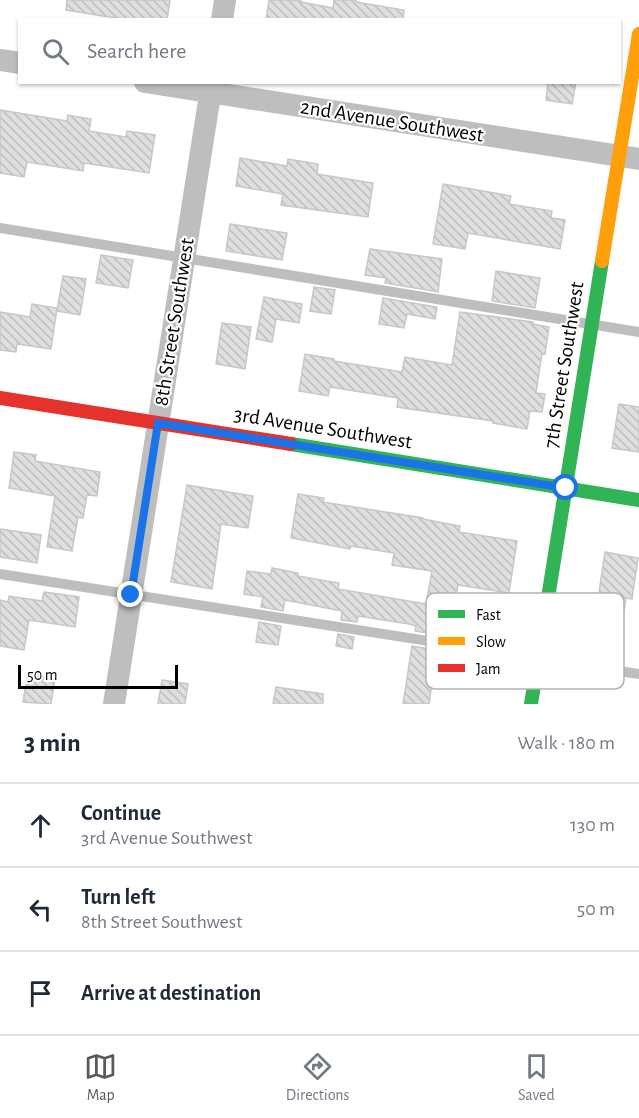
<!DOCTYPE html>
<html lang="en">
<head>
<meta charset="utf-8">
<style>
	body { margin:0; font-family:"Alegreya Sans",sans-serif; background:#f2f2f3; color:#1f2937 }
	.scale { position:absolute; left:18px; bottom:15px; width:160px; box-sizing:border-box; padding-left:6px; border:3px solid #000; border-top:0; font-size:16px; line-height:21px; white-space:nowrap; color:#000; -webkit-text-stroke:4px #fff; paint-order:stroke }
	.stop { position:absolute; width:18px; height:18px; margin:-14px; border:4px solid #1a73e8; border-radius:50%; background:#fff }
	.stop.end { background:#1a73e8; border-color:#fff; box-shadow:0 2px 6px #0008 }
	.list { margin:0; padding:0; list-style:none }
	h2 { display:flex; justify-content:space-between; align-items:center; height:78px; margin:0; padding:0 24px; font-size:26px }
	h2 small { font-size:20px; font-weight:400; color:#747a83 }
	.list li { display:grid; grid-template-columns:39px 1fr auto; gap:18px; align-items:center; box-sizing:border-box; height:84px; padding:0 24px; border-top:2px solid #e0e1e3 }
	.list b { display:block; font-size:22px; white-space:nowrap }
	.list p { margin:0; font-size:20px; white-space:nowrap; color:#747a83 }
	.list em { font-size:20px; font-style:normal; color:#747a83 }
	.icon { flex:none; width:33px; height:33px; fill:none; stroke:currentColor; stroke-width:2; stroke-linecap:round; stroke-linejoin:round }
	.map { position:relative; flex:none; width:639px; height:704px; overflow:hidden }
	.search { position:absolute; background:#fff; box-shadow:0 2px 4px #0004; left:18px; right:18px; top:18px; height:66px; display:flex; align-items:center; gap:15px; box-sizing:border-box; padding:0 21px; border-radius:0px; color:#747a83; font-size:22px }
	.sheet { height:330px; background:#fff }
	nav { display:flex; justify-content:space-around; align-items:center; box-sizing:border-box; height:84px; border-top:2px solid #e0e1e3; background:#fff; font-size:16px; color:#747a83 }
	nav a { display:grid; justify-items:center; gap:3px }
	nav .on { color:#595959 }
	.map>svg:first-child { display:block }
	.building { fill:url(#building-back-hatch); stroke:#c7c7c7; stroke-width:1.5 }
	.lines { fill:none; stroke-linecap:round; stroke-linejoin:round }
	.lane { stroke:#bebebe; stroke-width:10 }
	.street { stroke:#bebebe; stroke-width:22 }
	.fast { stroke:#30b455; stroke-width:14 }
	.slow { stroke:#ff9f0a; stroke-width:14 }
	.jam { stroke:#e5322d; stroke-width:14 }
	.route { stroke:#1a73e8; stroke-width:8 }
	.labels { text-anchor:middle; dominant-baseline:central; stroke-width:4.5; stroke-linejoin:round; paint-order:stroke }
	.street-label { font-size:21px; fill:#000; stroke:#fff }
	.key { fill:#fff; stroke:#b2b2b2; stroke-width:1.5 }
	.key-label { font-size:16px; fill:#000 }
</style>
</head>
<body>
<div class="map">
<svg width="639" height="704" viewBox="0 0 639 704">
	<defs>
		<pattern id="building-back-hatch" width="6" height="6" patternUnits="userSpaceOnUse" patternTransform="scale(1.5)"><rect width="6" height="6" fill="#dfdfdf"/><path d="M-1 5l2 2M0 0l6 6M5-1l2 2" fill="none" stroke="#bebebe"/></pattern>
	</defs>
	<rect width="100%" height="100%" fill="#fff"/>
	<path class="building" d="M 67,0 L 170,0 L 167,20 L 128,20 L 66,10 Z
		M 269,0 L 301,0 L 301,2 L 333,8 L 334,0 L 356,0 L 356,2 L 404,10 L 403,20 L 266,20 Z
		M 548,82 L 576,82 L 572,104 L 546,100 Z
		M 0,110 L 67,121 L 68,115 L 91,119 L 89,131 L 126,137 L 127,131 L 155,135 L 149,173 L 84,163 L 83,171 L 27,162 L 24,177 L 0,173 Z
		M 240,158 L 287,166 L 288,159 L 318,164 L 317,174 L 373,183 L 368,217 L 281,205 L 283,194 L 236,186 Z
		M 443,184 L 511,196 L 509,204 L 552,211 L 551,218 L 565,220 L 560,249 L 468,233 L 465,249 L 433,244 Z
		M 230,224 L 287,233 L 282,260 L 226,251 Z
		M 370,249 L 442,259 L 438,292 L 385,283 L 386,278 L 365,275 Z
		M 101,255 L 133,260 L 128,288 L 96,283 Z
		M 496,271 L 540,278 L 535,308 L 492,301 Z
		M 63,276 L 86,279 L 80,315 L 57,311 Z
		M 314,287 L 335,290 L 331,314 L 310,311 Z
		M 264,297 L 302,304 L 299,323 L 276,319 L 272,342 L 256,339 Z
		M 383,298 L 437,307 L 435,319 L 407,314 L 404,328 L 379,324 Z
		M 32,304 L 57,308 L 51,349 L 17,344 L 16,352 L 0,350 L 0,312 L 30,317 Z
		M 460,312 L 533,322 L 532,324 L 549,327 L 545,354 L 542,353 L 536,393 L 545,394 L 542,412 L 530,411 L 527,429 L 493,423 L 493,421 L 397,407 L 398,398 L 330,387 L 328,396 L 299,391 L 305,354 L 334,359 L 334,361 L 402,372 L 405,357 L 452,365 Z
		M 222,323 L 251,327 L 245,369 L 216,364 Z
		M 619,404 L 639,407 L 639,452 L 612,448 Z
		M 14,452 L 36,455 L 35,461 L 100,472 L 97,496 L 87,495 L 83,518 L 78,517 L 72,551 L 47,547 L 55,496 L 9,488 Z
		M 187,485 L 253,496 L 248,528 L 221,524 L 212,589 L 171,582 Z
		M 298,494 L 324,498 L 323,502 L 423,518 L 423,519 L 460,526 L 459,532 L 517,541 L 509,593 L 458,585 L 449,637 L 415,631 L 416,626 L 409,624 L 358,616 L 357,622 L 341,620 L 342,611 L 285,600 L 283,611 L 261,607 L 263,597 L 244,594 L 247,571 L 271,574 L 272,568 L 298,573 L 298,576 L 339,583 L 338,589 L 426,604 L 432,571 L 392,565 L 394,553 L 351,546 L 350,549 L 291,538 Z
		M 0,529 L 41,535 L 37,563 L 0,557 Z
		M 605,552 L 638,558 L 632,599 L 626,598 L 623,617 L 596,613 Z
		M 44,592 L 79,597 L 75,627 L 29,620 L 24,650 L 0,646 L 0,600 L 8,602 L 9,596 L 42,601 Z
		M 259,622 L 281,626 L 278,645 L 256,642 Z
		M 338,634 L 354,637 L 352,649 L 336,646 Z
		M 412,646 L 447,652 L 446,655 L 450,657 L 498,665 L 495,685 L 433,676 L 429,704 L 403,704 Z
		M 28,673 L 55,678 L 51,704 L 23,702 Z
		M 162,680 L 188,684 L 185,704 L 158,704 Z
		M 276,687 L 323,694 L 323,704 L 273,704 Z"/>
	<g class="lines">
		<path class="lane" d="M 0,228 L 639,332
			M 0,574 L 639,674"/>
		<path class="street" d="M 222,20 L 225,0
			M 0,60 L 20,63
			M 145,82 L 639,159
			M 114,704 L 212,82"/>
		<path class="fast" d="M 291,444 L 639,500
			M 531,704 L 602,261"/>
		<path class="slow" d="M 602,261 L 639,34"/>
		<path class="jam" d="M 0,398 L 291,444"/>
	</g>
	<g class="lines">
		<path class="route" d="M 131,595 L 158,423 L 566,488"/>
	</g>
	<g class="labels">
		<g class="street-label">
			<text transform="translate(392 121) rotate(9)">2nd Avenue Southwest</text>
			<text transform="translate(174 322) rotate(-81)">8th Street Southwest</text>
			<text transform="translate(564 365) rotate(-81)">7th Street Southwest</text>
			<text transform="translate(323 428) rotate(9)">3rd Avenue Southwest</text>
		</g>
	</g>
	<rect x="426" y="593" width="198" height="96" rx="9" class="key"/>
	<rect x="438" y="610" width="27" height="8" fill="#30b455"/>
	<rect x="438" y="637" width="27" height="8" fill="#ff9f0a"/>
	<rect x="438" y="664" width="27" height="8" fill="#e5322d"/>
	<g class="key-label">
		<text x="476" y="620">Fast</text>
		<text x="476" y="647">Slow</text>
		<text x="476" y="674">Jam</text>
	</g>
</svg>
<div class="scale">50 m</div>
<div class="stop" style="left:566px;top:488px"></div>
<div class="stop end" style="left:131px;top:595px"></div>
<div class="search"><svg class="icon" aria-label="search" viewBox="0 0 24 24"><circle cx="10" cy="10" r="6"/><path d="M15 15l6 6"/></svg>Search here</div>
</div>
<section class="sheet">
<h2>3 min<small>Walk · 180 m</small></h2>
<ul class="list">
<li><svg class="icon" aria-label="ahead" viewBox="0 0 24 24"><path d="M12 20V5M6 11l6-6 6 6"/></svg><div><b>Continue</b><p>3rd Avenue Southwest</p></div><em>130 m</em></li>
<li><svg class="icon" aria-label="left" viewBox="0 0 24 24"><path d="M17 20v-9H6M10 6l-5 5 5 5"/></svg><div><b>Turn left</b><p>8th Street Southwest</p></div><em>50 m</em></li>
<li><svg class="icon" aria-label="arrive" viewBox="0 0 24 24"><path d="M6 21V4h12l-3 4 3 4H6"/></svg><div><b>Arrive at destination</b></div></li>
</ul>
</section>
<nav>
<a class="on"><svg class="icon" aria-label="map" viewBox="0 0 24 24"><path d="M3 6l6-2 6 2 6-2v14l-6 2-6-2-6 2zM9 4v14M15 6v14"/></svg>Map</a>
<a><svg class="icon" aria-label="directions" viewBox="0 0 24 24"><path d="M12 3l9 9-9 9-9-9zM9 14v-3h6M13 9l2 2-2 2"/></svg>Directions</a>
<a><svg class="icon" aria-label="saved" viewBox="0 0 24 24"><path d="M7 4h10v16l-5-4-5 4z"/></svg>Saved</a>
</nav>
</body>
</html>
